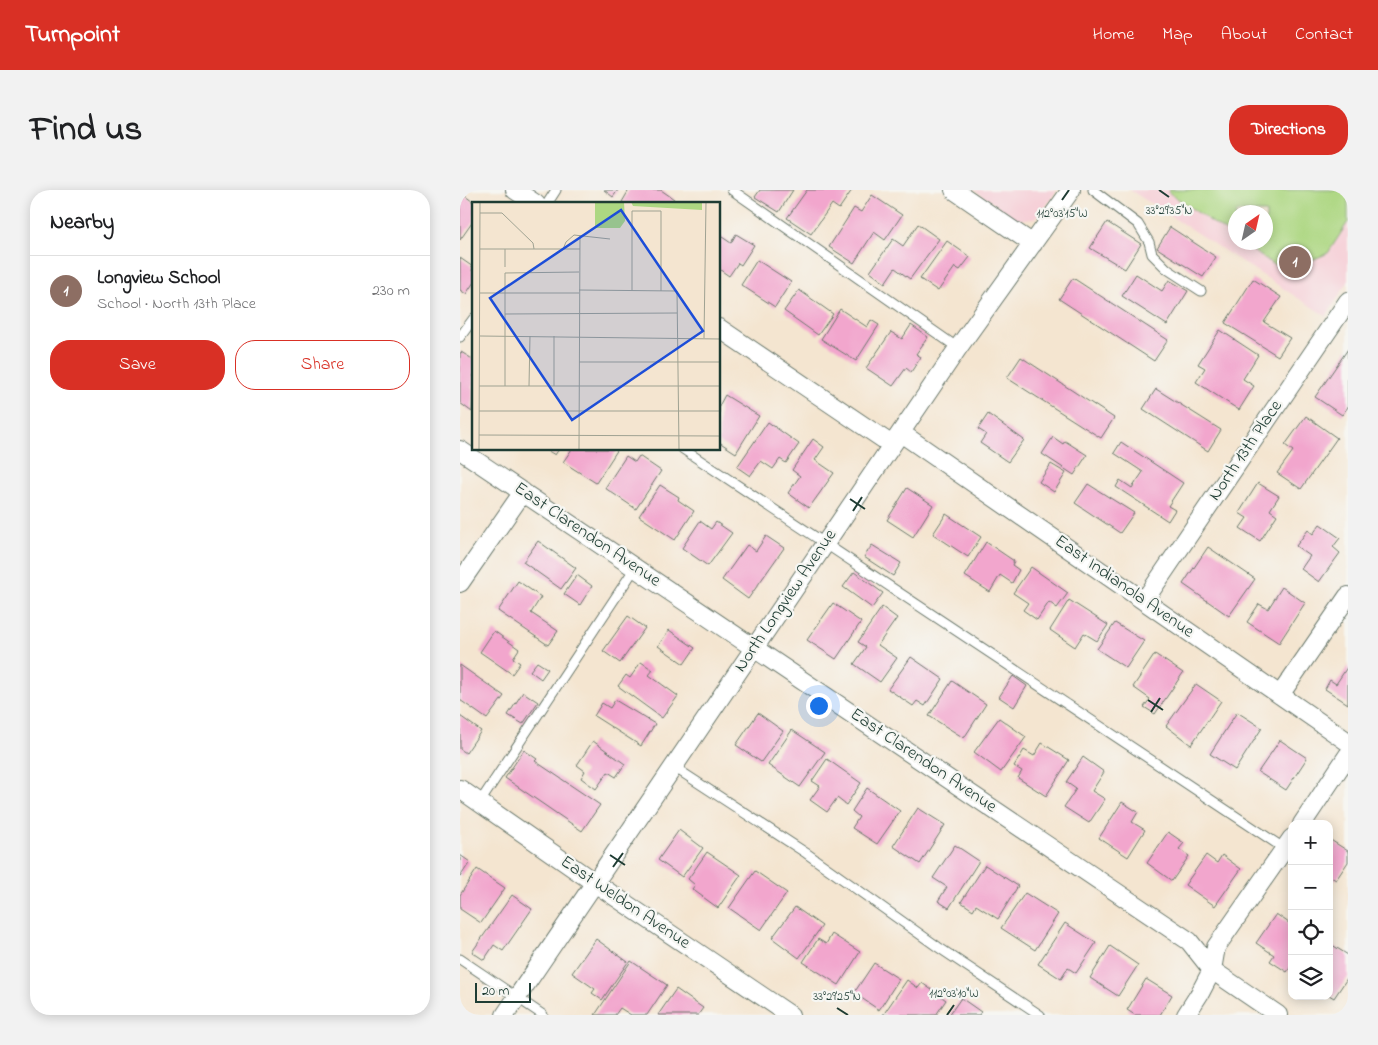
<!DOCTYPE html>
<html lang="en">
<head>
<meta charset="utf-8">
<style>
	body { margin:0; font-family:"Indie Flower",sans-serif; background:#f2f2f2; color:#202124 }
	.controls { position:absolute; right:15px; bottom:15px; display:grid; overflow:hidden; border-radius:10px; box-shadow:0 2px 12px #0003 }
	.controls button { width:45px; height:45px; display:grid; place-items:center; padding:0; border:0; border-bottom:1px solid #e0e0e0; background:#fff; color:#202124; font:25px sans-serif }
	.compass { position:absolute; left:768px; top:15px; width:45px; height:45px; border-radius:50%; background:#fff; box-shadow:0 2px 12px #0003; rotate:34deg }
	.scale { position:absolute; left:15px; bottom:12px; width:56px; box-sizing:border-box; padding-left:5px; border:2px solid #1f3d34; border-top:0; font-size:14px; line-height:18px; white-space:nowrap; color:#1f3d34; -webkit-text-stroke:4px #f6f6f2; paint-order:stroke }
	.you { position:absolute; left:358px; top:515px; width:18px; height:18px; margin:-12px; border:4px solid #fff; border-radius:50%; background:#1a73e8; box-shadow:0 0 0 8px #1a73e833 }
	.badge { display:grid; place-items:center; width:32px; height:32px; border-radius:50%; background:#d93025; color:#fff; font-size:16px; font-weight:700 }
	.pin { position:absolute; translate:-50% -50%; border:2px solid #fff; box-shadow:0 1px 5px #0006 }
	.list { margin:0; padding:0; list-style:none }
	h2 { display:flex; justify-content:space-between; align-items:center; height:65px; margin:0; padding:0 20px; font-size:21px }
	h2 small { font-size:16px; font-weight:400; color:#757577 }
	.list li { display:grid; grid-template-columns:32px 1fr auto; gap:15px; align-items:center; box-sizing:border-box; height:70px; padding:0 20px; border-top:1px solid #e0e0e0 }
	.list b { display:block; font-size:19px; white-space:nowrap }
	.list p { margin:0; font-size:16px; white-space:nowrap; color:#757577 }
	.list em { font-size:16px; font-style:normal; color:#757577 }
	.actions { display:flex; gap:10px; padding:15px 20px }
	.actions a { flex:1; padding:11px 0; border:1px solid #d93025; border-radius:20px; text-align:center; font-size:18px; color:#d93025 }
	.actions .main { background:#d93025; color:#fff }
	.icon { flex:none; width:28px; height:28px; fill:none; stroke:currentColor; stroke-width:2; stroke-linecap:round; stroke-linejoin:round }
	.map { position:relative; flex:none; width:888px; height:825px; overflow:hidden; border-radius:20px }
	header { display:flex; align-items:center; gap:30px; box-sizing:border-box; height:70px; padding:0 25px; background:#d93025; color:#fff }
	header strong { font-size:24px }
	nav { display:flex; gap:28px; margin-inline-start:auto; font-size:18px }
	.intro { display:flex; align-items:center; justify-content:space-between; box-sizing:border-box; height:120px; padding:0 30px }
	h1 { margin:0; font-size:35px }
	.button { padding:12px 22px; border-radius:20px; background:#d93025; color:#fff; font-size:18px; font-weight:700 }
	main { display:flex; gap:30px; padding:0 30px }
	aside { flex:1; background:#fff; border-radius:20px; box-shadow:0 2px 12px #0003 }
	.map>svg:first-child { display:block }
	.built { fill:#f6cfd7; fill-rule:evenodd }
	.green { fill:#add782; stroke:#668a5b }
	.building { fill:#f2a6cd }
	.lines { fill:none; stroke-linecap:round; stroke-linejoin:round }
	.service-casing { stroke:#6a786b; stroke-width:11 }
	.minor-casing { stroke:#6a786b; stroke-width:20 }
	.service { stroke:#fff; stroke-width:9 }
	.minor { stroke:#fff; stroke-width:18 }
	.ticks { fill:none; stroke:#1f3d34; stroke-width:2 }
	.labels { text-anchor:middle; dominant-baseline:central; stroke-width:4.5; stroke-linejoin:round; paint-order:stroke }
	.street-label { font-size:18px; fill:#1f3d34; stroke:#f6f6f2 }
	.inset-road { fill:none; stroke:#9fa292; stroke-width:1 }
	.view { fill:#1d4ed8; fill-opacity:0.15; stroke:#1d4ed8; stroke-width:2.5 }
	.inset-edge { fill:none; stroke:#1f3d34; stroke-width:2.5 }
	.ticks-label { font-size:12px; text-anchor:middle; fill:#1f3d34; stroke:#f6f6f2; stroke-width:4.5; stroke-linejoin:round; paint-order:stroke }
</style>
</head>
<body>
<header>
<strong>Turnpoint</strong>
<nav><a>Home</a><a>Map</a><a>About</a><a>Contact</a></nav>
</header>
<div class="intro"><h1>Find us</h1><a class="button">Directions</a></div>
<main>
<aside>
<h2>Nearby<small></small></h2>
<ul class="list">
<li><span class="badge" style="background:#8d6e63">1</span><div><b>Longview School</b><p>School · North 13th Place</p></div><em>230 m</em></li>
</ul>
<div class="actions"><a class="main">Save</a><a>Share</a></div>
</aside>
<div class="map">
<svg width="888" height="825" viewBox="0 0 888 825">
	<rect width="100%" height="100%" fill="#f6f6f2"/>
	<filter id="ink" filterUnits="userSpaceOnUse"><feTurbulence type="fractalNoise" baseFrequency=".02" numOctaves="2"/><feDisplacementMap in="SourceGraphic" scale="10" xChannelSelector="R" yChannelSelector="G"/><feConvolveMatrix kernelMatrix="1 2 1 2 8 2 1 2 1" color-interpolation-filters="sRGB"/></filter>
	<filter id="wash" filterUnits="userSpaceOnUse"><feTurbulence type="fractalNoise" baseFrequency=".0096" numOctaves="4" result="noise"/><feDisplacementMap in="SourceGraphic" scale="20" xChannelSelector="R" yChannelSelector="G"/><feGaussianBlur stdDeviation="1.12" result="paint"/><feColorMatrix in="noise" values="0 0 0 0 0 0 0 0 0 0 0 0 0 0 0 0 0 1.4 0 .05"/><feComposite in="paint" operator="in"/></filter>
	<g filter="url(#wash)">
		<rect width="100%" height="100%" fill="#f4e5d0"/>
		<path class="built" d="M 514,0 L 597,0 L 582,22 L 575,28 L 558,30 Z
			M 670,0 L 888,0 L 888,92 L 866,126 ZM 776,22 L 806,22 L 806,52 L 776,52 Z"/>
		<path class="green" d="M 709,0 L 888,0 L 888,32 L 868,63 L 825,82 L 781,53 L 806,52 L 806,22 L 776,22 L 775,48 L 708,2 Z"/>
		<g id="blocks">
			<path class="building" d="M 144,0 L 158,0 L 153,7 Z
				M 169,0 L 201,0 L 214,9 L 211,14 L 165,14 L 162,12 Z
				M 300,0 L 333,0 L 319,22 L 295,7 Z
				M 347,0 L 392,0 L 379,19 L 372,14 L 351,44 L 327,28 Z
				M 412,5 L 442,25 L 425,50 L 414,42 L 394,73 L 369,57 L 394,18 L 401,22 Z
				M 5,6 L 16,14 L 14,14 L 14,30 L 0,50 L 0,8 L 2,10 Z
				M 647,32 L 681,54 L 665,79 L 630,58 Z
				M 458,34 L 479,49 L 450,89 L 435,78 L 425,93 L 410,82 L 433,49 L 443,56 Z
				M 710,37 L 756,67 L 743,87 L 697,58 Z
				M 276,44 L 294,55 L 281,75 L 278,73 L 269,86 L 259,79 L 259,45 L 271,53 Z
				M 487,51 L 510,67 L 500,80 L 495,77 L 478,101 L 460,89 Z
				M 0,68 L 13,77 L 12,81 L 14,82 L 14,92 L 6,104 L 0,100 Z
				M 297,70 L 331,92 L 315,117 L 281,95 Z
				M 676,84 L 702,101 L 709,90 L 728,101 L 707,135 L 662,106 Z
				M 613,88 L 708,150 L 694,171 L 599,109 Z
				M 793,89 L 821,107 L 804,132 L 830,148 L 818,166 L 765,133 Z
				M 339,100 L 373,124 L 358,145 L 324,121 Z
				M 380,119 L 407,137 L 411,130 L 419,135 L 396,171 L 361,149 Z
				M 451,135 L 468,147 L 456,164 L 461,167 L 451,182 L 446,178 L 433,196 L 406,178 L 431,142 L 442,149 Z
				M 760,140 L 798,165 L 783,189 L 794,196 L 779,220 L 736,192 L 745,178 L 738,174 Z
				M 888,159 L 888,217 L 882,225 L 855,207 Z
				M 1,162 L 14,170 L 12,222 L 0,213 L 0,164 Z
				M 561,167 L 654,228 L 641,248 L 547,188 Z
				M 696,199 L 761,240 L 748,261 L 683,219 Z
				M 265,205 L 299,226 L 276,263 L 259,252 L 259,216 Z
				M 528,224 L 564,250 L 548,272 L 520,253 L 526,244 L 518,239 Z
				M 846,226 L 877,248 L 841,299 L 817,283 L 833,261 L 825,255 Z
				M 308,232 L 339,254 L 326,273 L 320,269 L 313,279 L 301,271 L 290,286 L 277,277 Z
				M 593,247 L 603,254 L 605,251 L 627,265 L 614,285 L 582,264 Z
				M 353,249 L 364,257 L 355,270 L 374,283 L 349,318 L 328,303 L 340,286 L 332,280 Z
				M 661,252 L 723,293 L 708,316 L 715,320 L 708,331 L 656,297 L 660,290 L 672,298 L 683,282 L 654,263 Z
				M 85,259 L 99,259 L 95,265 Z
				M 112,259 L 158,259 L 136,293 L 103,272 Z
				M 166,266 L 175,272 L 179,266 L 201,281 L 176,319 L 145,298 Z
				M 591,274 L 606,283 L 594,302 L 579,292 Z
				M 798,293 L 819,306 L 810,320 L 817,325 L 800,351 L 780,338 L 787,328 L 779,323 Z
				M 628,294 L 674,323 L 660,343 L 615,313 Z
				M 200,295 L 219,307 L 218,310 L 234,321 L 215,350 L 179,326 Z
				M 447,298 L 473,315 L 453,347 L 427,330 Z
				M 486,324 L 521,347 L 508,367 L 473,344 Z
				M 240,331 L 251,339 L 256,332 L 272,343 L 248,376 L 222,358 Z
				M 860,334 L 880,348 L 873,357 L 880,363 L 859,392 L 841,379 L 850,366 L 836,356 L 848,340 L 853,344 Z
				M 306,346 L 324,358 L 288,409 L 262,390 L 287,355 L 296,361 Z
				M 78,351 L 116,378 L 101,399 L 63,372 Z
				M 526,352 L 554,371 L 552,375 L 559,380 L 552,393 L 540,385 L 530,402 L 505,386 Z
				M 412,355 L 441,373 L 433,386 L 404,367 Z
				M 748,357 L 795,389 L 769,426 L 723,394 Z
				M 571,377 L 608,403 L 597,418 L 589,412 L 577,430 L 563,420 L 568,413 L 553,403 Z
				M 394,382 L 423,403 L 412,418 L 383,397 Z
				M 117,385 L 132,396 L 120,415 L 104,404 Z
				M 58,391 L 81,407 L 71,423 L 98,441 L 88,455 L 38,421 Z
				M 822,397 L 845,413 L 819,453 L 787,432 L 799,414 L 808,419 Z
				M 609,410 L 648,435 L 637,451 L 624,443 L 615,457 L 590,440 Z
				M 373,413 L 401,432 L 376,469 L 347,450 Z
				M 422,417 L 437,428 L 418,455 L 437,468 L 420,492 L 394,474 L 406,457 L 398,452 Z
				M 168,426 L 185,438 L 160,473 L 143,461 Z
				M 655,433 L 684,451 L 666,478 L 637,459 Z
				M 209,440 L 235,458 L 224,474 L 198,456 Z
				M 34,441 L 59,459 L 53,468 L 60,473 L 52,484 L 20,462 Z
				M 695,464 L 723,483 L 695,524 L 684,517 L 690,509 L 673,497 Z
				M 451,467 L 483,489 L 465,516 L 457,511 L 453,516 L 428,499 Z
				M 77,472 L 88,479 L 81,489 L 70,481 Z
				M 181,472 L 193,480 L 189,485 L 218,506 L 202,528 L 158,496 L 166,485 L 170,488 Z
				M 0,475 L 44,506 L 27,529 L 0,510 Z
				M 888,476 L 888,514 L 865,499 L 870,490 L 876,494 Z
				M 553,486 L 567,496 L 554,517 L 539,507 Z
				M 492,491 L 526,514 L 504,548 L 469,526 Z
				M 736,494 L 761,511 L 731,555 L 706,536 Z
				M 63,502 L 78,512 L 63,534 L 48,525 Z
				M 155,510 L 195,534 L 181,556 L 134,526 L 142,513 L 150,518 Z
				M 777,522 L 802,538 L 775,580 L 750,564 Z
				M 298,523 L 323,541 L 301,572 L 276,555 Z
				M 0,526 L 21,541 L 6,563 L 0,559 Z
				M 539,528 L 566,547 L 541,582 L 514,562 Z
				M 332,540 L 365,562 L 340,597 L 308,575 Z
				M 820,550 L 847,568 L 826,600 L 798,582 Z
				M 133,551 L 165,574 L 156,587 L 148,582 L 136,599 L 121,588 L 125,581 L 117,575 Z
				M 582,553 L 609,570 L 586,606 L 558,588 L 562,581 L 554,576 L 564,560 L 574,566 Z
				M 64,560 L 77,569 L 75,571 L 140,615 L 122,641 L 45,588 Z
				M 623,567 L 644,582 L 632,601 L 645,609 L 629,633 L 604,617 L 616,599 L 606,592 Z
				M 367,569 L 401,593 L 386,615 L 377,608 L 367,622 L 350,610 L 360,596 L 352,591 Z
				M 407,598 L 440,621 L 417,654 L 392,638 L 399,627 L 392,621 Z
				M 662,612 L 678,622 L 672,632 L 685,640 L 668,667 L 639,648 Z
				M 458,618 L 485,635 L 460,674 L 433,656 Z
				M 219,640 L 243,658 L 222,687 L 198,670 Z
				M 708,642 L 724,653 L 719,659 L 729,666 L 712,691 L 687,673 Z
				M 869,649 L 888,661 L 888,672 L 876,690 L 869,686 Z
				M 495,655 L 519,671 L 489,718 L 478,711 L 487,697 L 473,688 Z
				M 247,662 L 281,685 L 258,718 L 232,699 L 235,695 L 228,689 Z
				M 0,665 L 10,672 L 0,687 Z
				M 746,665 L 757,673 L 762,665 L 781,679 L 755,716 L 725,695 Z
				M 525,675 L 558,696 L 538,729 L 516,715 L 513,720 L 501,712 Z
				M 17,679 L 45,698 L 21,733 L 0,719 L 0,705 Z
				M 295,681 L 327,703 L 301,740 L 269,718 Z
				M 565,703 L 598,724 L 575,760 L 541,738 Z
				M 52,705 L 72,719 L 43,761 L 34,755 L 24,770 L 12,762 Z
				M 335,717 L 362,736 L 339,768 L 312,748 Z
				M 816,724 L 829,733 L 832,730 L 832,775 L 827,782 L 810,771 L 814,765 L 796,753 Z
				M 605,733 L 636,753 L 616,783 L 608,778 L 601,789 L 578,774 Z
				M 372,744 L 400,762 L 379,795 L 343,772 L 358,749 L 366,754 Z
				M 136,749 L 168,772 L 142,810 L 132,803 L 135,799 L 112,783 Z
				M 869,753 L 888,765 L 888,787 L 874,808 L 869,805 Z
				M 650,756 L 678,775 L 658,806 L 630,788 Z
				M 171,771 L 207,795 L 187,825 L 171,825 L 160,818 L 155,825 L 135,825 Z
				M 414,773 L 439,789 L 419,820 L 394,803 Z
				M 686,789 L 712,805 L 700,825 L 675,825 L 667,820 Z
				M 447,790 L 458,798 L 462,793 L 486,810 L 476,825 L 423,825 Z
				M 216,799 L 243,818 L 238,825 L 198,825 Z
				M 501,808 L 521,822 L 519,825 L 489,825 Z"/>
		</g>
	</g>
	<g filter="url(#ink)">
		<use href="#blocks" fill-opacity="0" stroke="#6a786b" stroke-width="1"/>
		<g class="lines">
			<g class="service-casing">
				<path id="service" d="M 272,0 L 498,158
					M 633,0 L 678,34 L 689,52 L 692,64 L 707,79 L 741,101
					M 87,14 L 96,0
					M 0,147 L 14,128
					M 223,259 L 825,659
					M 214,577 L 346,663 L 478,757 L 580,825
					M 20,612 L 175,378
					M 0,769 L 83,825"/>
			</g>
			<g class="minor-casing">
				<path id="minor" d="M 55,0 L 76,14
					M 494,0 L 573,54
					M 259,138 L 432,255
					M 441,243 L 888,552
					M 0,260 L 729,751 L 752,780 L 818,825
					M 0,393 L 63,302
					M 684,411 L 888,111
					M 820,505 L 888,406
					M 0,599 L 135,693 L 330,825
					M 842,634 L 888,565
					M 45,825 L 498,158 L 611,0
					M 726,825 L 740,803 L 752,780 L 756,757 L 832,648"/>
			</g>
			<use href="#service" class="service"/>
			<use href="#minor" class="minor"/>
		</g>
	</g>
	<path class="ticks" d="M 699,0 L 709,7M 602,10 L 609,0M 390,309 L 405,319M 393,321 L 402,307M 688,510 L 703,520M 691,522 L 700,508M 150,665 L 165,675M 153,677 L 163,663M 377,818 L 388,825M 487,825 L 494,815"/>
	<g class="labels">
		<g class="street-label">
			<text transform="translate(786 261) rotate(-56)">North 13th Place</text>
			<text transform="translate(127 345) rotate(34)">East Clarendon Avenue</text>
			<text transform="translate(664 397) rotate(35)">East Indianola Avenue</text>
			<text transform="translate(326 411) rotate(-56)">North Longview Avenue</text>
			<text transform="translate(463 571) rotate(34)">East Clarendon Avenue</text>
			<text transform="translate(165 713) rotate(34)">East Weldon Avenue</text>
		</g>
	</g>
	<g transform="translate(12 12)">
		<rect width="248" height="248" fill="#f4e5d0"/>
		<path d="M 123,0 L 152,0 L 153,19 L 148,26 L 123,26 ZM 159,0 L 230,0 L 230,8 L 161,4 Z" fill="#add782"/>
		<path class="inset-road" d="M 8,11 L 30,11 L 61,41 L 62,47M 8,47 L 108,47M 91,47 L 94,40 L 102,33 L 138,37M 33,65 L 33,47M 107,88 L 205,89 L 207,247M 160,89 L 160,9 L 189,9 L 189,89M 8,91 L 107,91M 33,112 L 205,111M 8,134 L 248,137M 82,134 L 82,184M 232,136 L 234,0M 107,160 L 248,160M 7,184 L 248,184M 33,184 L 33,71 L 107,70M 57,184 L 58,134M 7,209 L 248,209M 7,233 L 248,234M 7,247 L 8,0M 107,247 L 108,33"/>
		<path class="view" d="M 149,8 L 231,129 L 100,218 L 18,96 Z"/>
		<rect width="248" height="248" class="inset-edge"/>
	</g>
	<g class="ticks-label">
		<text x="709" y="24">33°29'35"N</text>
		<text x="602" y="27">112°03'15"W</text>
		<text x="494" y="807">112°03'10"W</text>
		<text x="377" y="810">33°29'25"N</text>
	</g>
</svg>
<div class="controls">
<button>+</button>
<button>−</button>
<button><svg class="icon" aria-label="locate" viewBox="0 0 24 24"><circle cx="12" cy="12" r="6"/><path d="M12 2v4M12 18v4M2 12h4M18 12h4"/></svg></button>
<button><svg class="icon" aria-label="layers" viewBox="0 0 24 24"><path d="M12 4l9 5-9 5-9-5zM3 14l9 5 9-5"/></svg></button>
</div>
<svg class="compass" viewBox="-18 -18 36 36"><path d="M0-13l5 13h-10z" fill="#e53935"/><path d="M0 13l5-13h-10z" fill="#757577"/></svg>
<div class="scale">20 m</div>
<div class="you"></div>
<div class="pin badge" style="left:835px;top:72px;background:#8d6e63">1</div>
</div>
</main>
</body>
</html>
